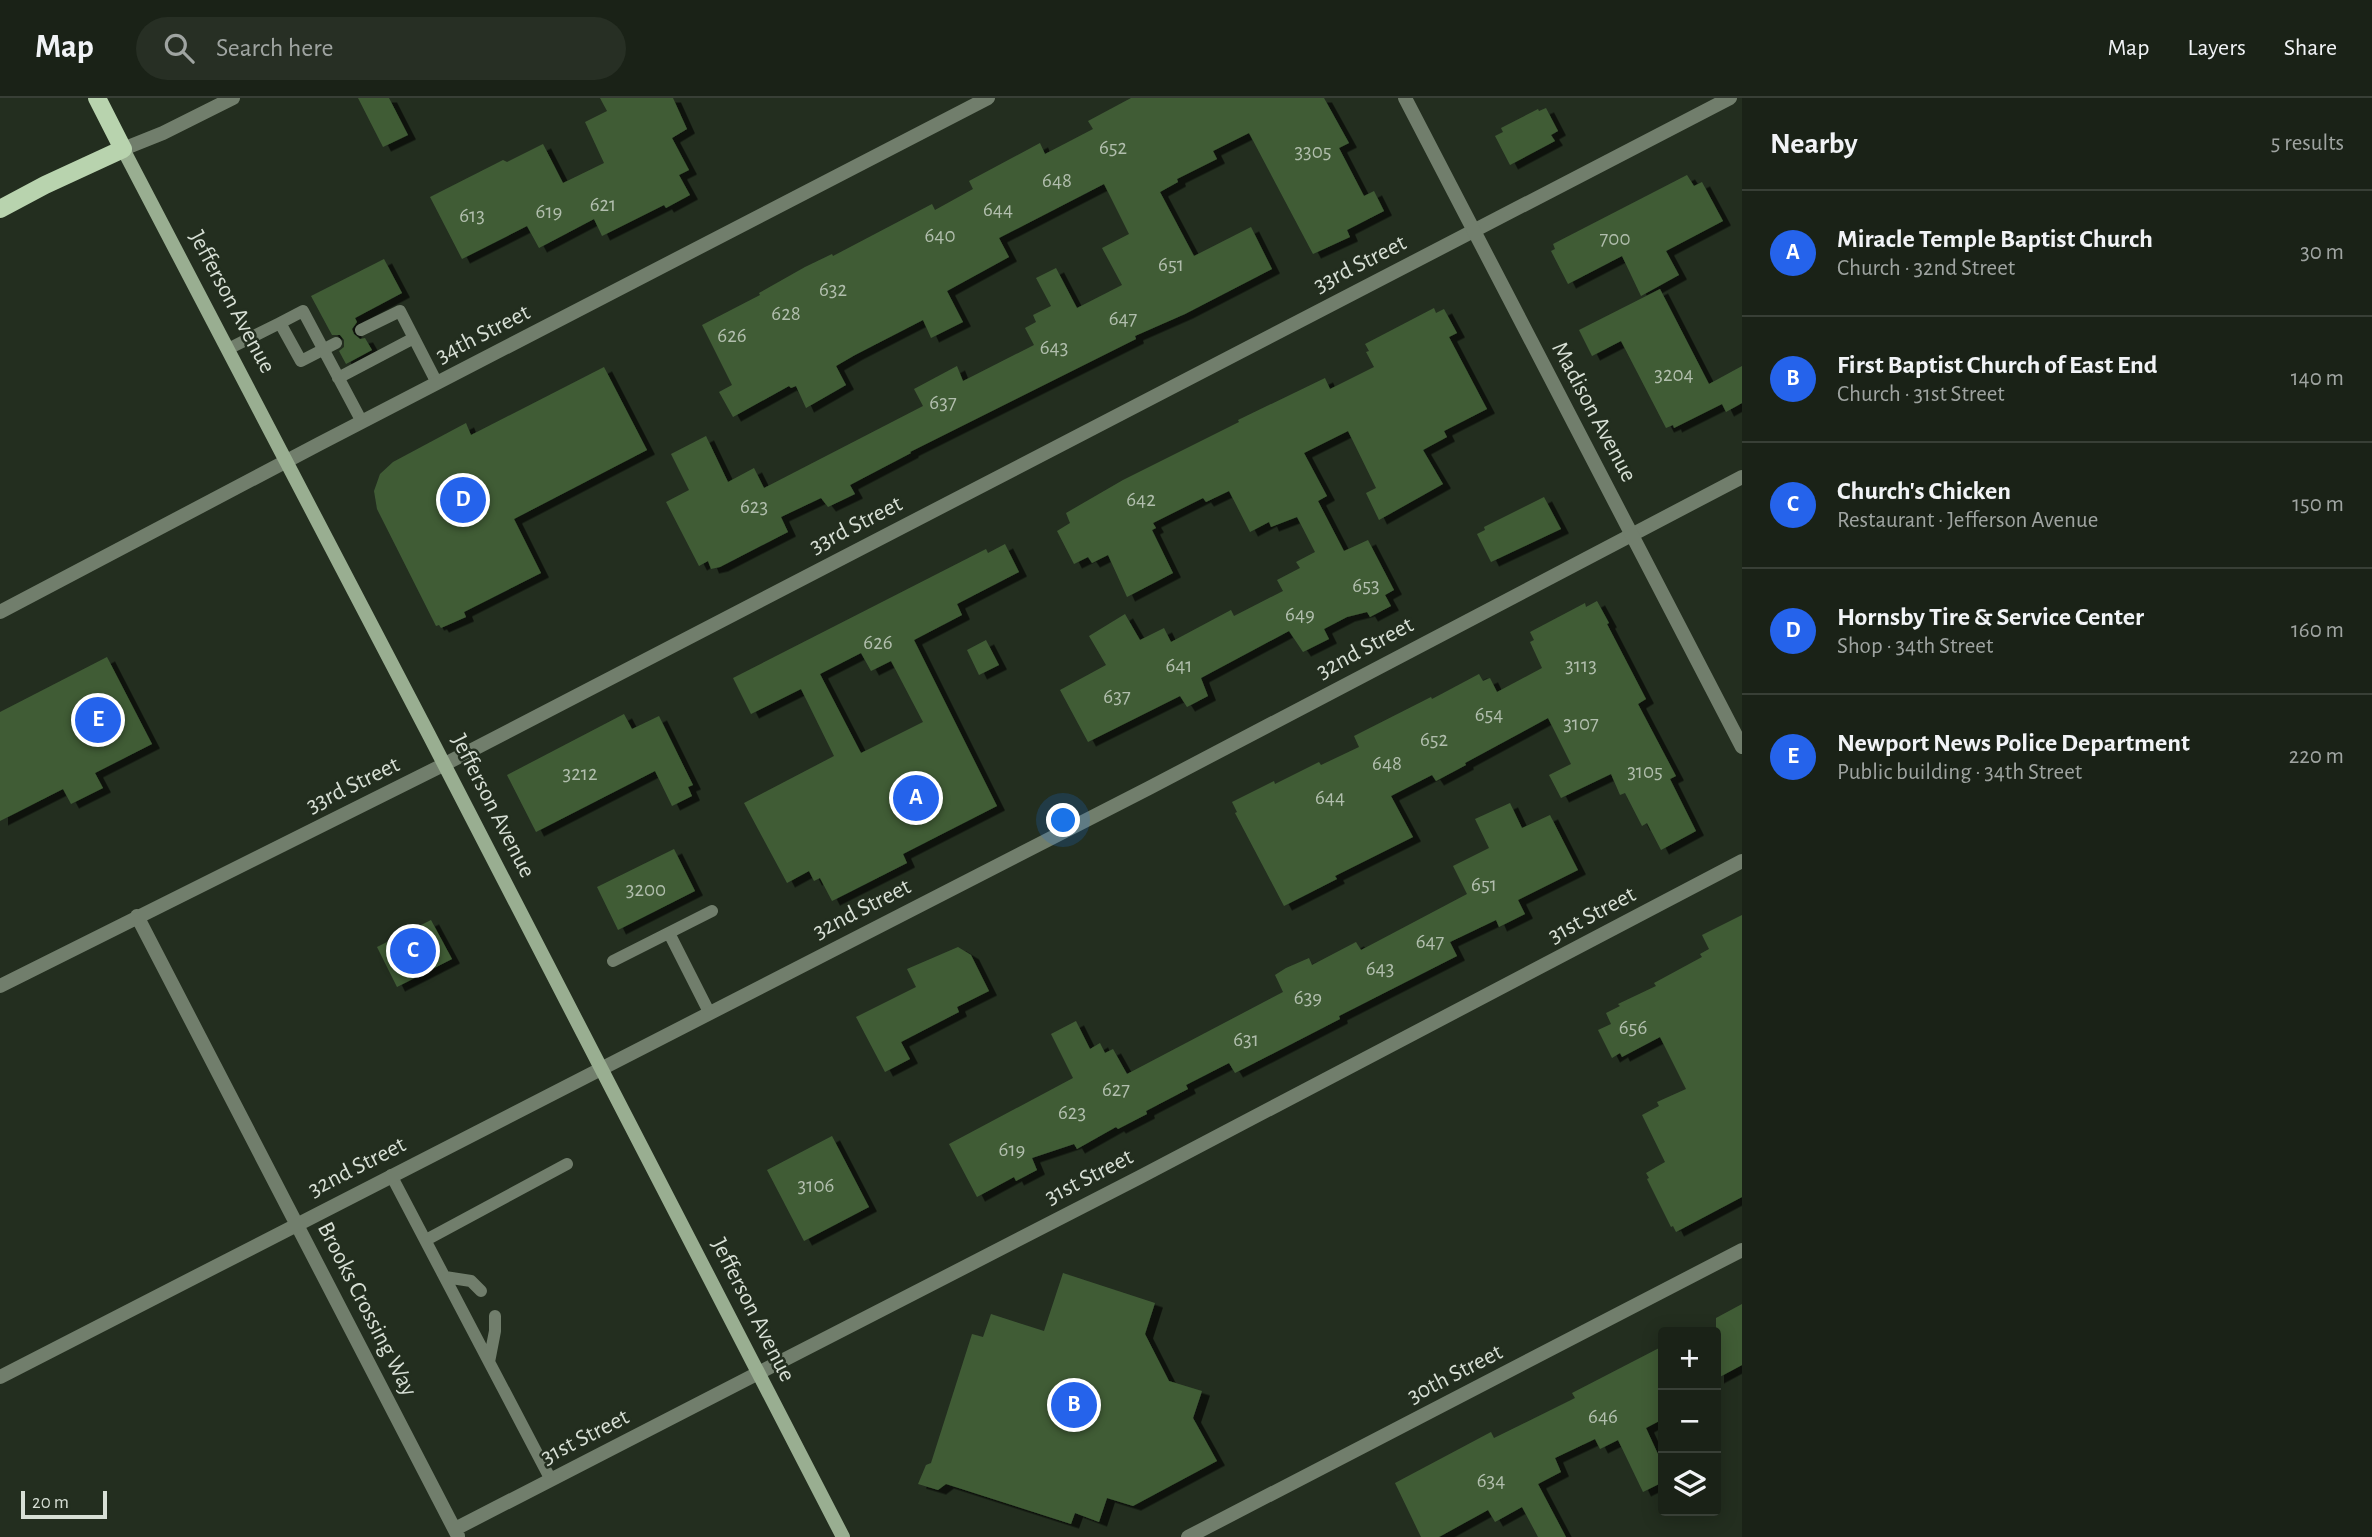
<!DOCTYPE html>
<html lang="en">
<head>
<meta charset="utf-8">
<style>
	body { margin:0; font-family:"Alegreya Sans",sans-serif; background:#272f24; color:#f1f3f6 }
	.controls { position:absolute; right:21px; bottom:21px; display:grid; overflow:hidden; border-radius:7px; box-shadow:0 4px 18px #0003 }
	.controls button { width:63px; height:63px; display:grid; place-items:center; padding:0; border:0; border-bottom:2px solid #383f36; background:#1a2217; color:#f1f3f6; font:35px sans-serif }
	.scale { position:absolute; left:21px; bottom:18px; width:86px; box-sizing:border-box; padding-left:7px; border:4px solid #d7dfd5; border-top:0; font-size:19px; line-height:24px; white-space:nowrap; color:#d7dfd5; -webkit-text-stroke:5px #232e1f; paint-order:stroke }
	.you { position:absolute; left:1064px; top:723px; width:24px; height:24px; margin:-18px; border:5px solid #fff; border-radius:50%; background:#1a73e8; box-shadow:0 0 0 10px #1a73e833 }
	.badge { display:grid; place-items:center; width:46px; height:46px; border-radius:50%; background:#2563eb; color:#fff; font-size:23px; font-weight:700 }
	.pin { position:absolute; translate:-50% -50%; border:4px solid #fff; box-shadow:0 2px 7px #0006 }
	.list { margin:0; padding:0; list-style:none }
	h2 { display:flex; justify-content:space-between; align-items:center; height:91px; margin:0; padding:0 28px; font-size:30px }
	h2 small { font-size:23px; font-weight:400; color:#9fa4a1 }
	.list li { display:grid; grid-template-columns:46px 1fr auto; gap:21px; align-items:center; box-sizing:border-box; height:126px; padding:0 28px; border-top:2px solid #383f36 }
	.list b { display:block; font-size:26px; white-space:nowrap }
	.list p { margin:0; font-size:23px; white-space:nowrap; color:#9fa4a1 }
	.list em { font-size:23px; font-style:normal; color:#9fa4a1 }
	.icon { flex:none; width:38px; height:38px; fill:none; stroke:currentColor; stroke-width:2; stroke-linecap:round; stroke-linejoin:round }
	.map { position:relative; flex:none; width:1742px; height:1439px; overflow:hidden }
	header { display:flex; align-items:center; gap:42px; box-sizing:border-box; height:98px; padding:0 35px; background:#1a2217; border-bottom:2px solid #383f36 }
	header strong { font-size:33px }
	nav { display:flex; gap:38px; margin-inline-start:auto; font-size:24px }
	.search { width:490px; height:63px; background:#272f24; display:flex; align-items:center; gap:18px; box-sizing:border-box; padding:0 24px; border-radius:38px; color:#9fa4a1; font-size:26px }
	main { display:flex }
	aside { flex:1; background:#1a2217 }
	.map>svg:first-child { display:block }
	.building { fill:#405c36; fill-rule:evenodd; filter:url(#shadow) }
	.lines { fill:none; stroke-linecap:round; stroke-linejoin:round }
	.service { stroke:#717e6c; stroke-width:12 }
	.minor { stroke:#717e6c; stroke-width:14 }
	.tertiary { stroke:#717e6c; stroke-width:14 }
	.secondary { stroke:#99ae91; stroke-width:14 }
	.primary { stroke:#b8d3ae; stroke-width:18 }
	.labels { text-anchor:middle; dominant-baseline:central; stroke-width:5; stroke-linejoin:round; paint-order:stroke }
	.number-label { font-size:21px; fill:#b1bead }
	.street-label { font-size:24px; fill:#d7dfd5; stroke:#232e1f }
</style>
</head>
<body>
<header>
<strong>Map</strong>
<div class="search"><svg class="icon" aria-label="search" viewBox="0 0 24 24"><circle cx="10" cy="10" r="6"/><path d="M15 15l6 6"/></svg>Search here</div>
<nav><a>Map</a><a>Layers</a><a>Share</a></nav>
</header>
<main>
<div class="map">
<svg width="1742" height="1439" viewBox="0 0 1742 1439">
	<defs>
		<filter id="shadow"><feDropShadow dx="8" dy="4.5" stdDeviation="0" flood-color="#0009"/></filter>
	</defs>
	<rect width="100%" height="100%" fill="#232e1f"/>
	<path class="building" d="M 358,0 L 389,0 L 408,37 L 383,49 Z
		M 600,0 L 673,0 L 687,31 L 672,40 L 689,72 L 679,77 L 690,97 L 666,110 L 664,107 L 602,138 L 594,121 L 539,150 L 527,128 L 462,161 L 430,99 L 503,62 L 507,64 L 543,46 L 563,85 L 604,65 L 585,24 L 607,13 Z
		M 1131,0 L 1324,0 L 1349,45 L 1339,50 L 1364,98 L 1374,93 L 1384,113 L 1347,132 L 1350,139 L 1313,156 L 1249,35 L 1213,53 L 1217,61 L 1177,81 L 1178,84 L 1160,94 L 1194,158 L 1251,129 L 1272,171 L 1185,216 L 1135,238 L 1136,241 L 910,354 L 911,355 L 850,387 L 855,396 L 828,409 L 821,400 L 781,419 L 788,434 L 720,469 L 711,471 L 708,463 L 699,468 L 666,404 L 689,392 L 671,356 L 706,338 L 728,384 L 754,370 L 764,390 L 923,308 L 914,291 L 957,268 L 963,283 L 1034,247 L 1025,230 L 1036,224 L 1033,217 L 1051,208 L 1036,180 L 1056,170 L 1077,210 L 1122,187 L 1102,150 L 1129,136 L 1104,86 L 999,140 L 1009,159 L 947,193 L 963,224 L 931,240 L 923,222 L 855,257 L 836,268 L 846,287 L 806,310 L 796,288 L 791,290 L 789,288 L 733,319 L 719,294 L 732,287 L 702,227 L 760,197 L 759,195 L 805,169 L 832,156 L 833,158 L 932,106 L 935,112 L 973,91 L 969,83 L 1040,45 L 1045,56 L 1093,31 L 1088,23 Z
		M 1546,10 L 1558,33 L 1551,37 L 1555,43 L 1510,67 L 1495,38 L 1503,34 L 1501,30 L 1538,11 L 1539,13 Z
		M 1687,77 L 1694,88 L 1702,84 L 1723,123 L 1666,153 L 1679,177 L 1641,198 L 1622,158 L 1568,186 L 1551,153 L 1555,151 L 1553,146 Z
		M 384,161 L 402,195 L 355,220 L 357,224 L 352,231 L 354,236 L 360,241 L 365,240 L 372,252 L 346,266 L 339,253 L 344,249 L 344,242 L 340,237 L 332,237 L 311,198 Z
		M 1660,191 L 1709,286 L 1742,268 L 1742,305 L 1726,314 L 1722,306 L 1674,330 L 1673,327 L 1666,330 L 1621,243 L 1592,258 L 1579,232 Z
		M 1434,210 L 1436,215 L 1444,211 L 1457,235 L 1449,239 L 1487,311 L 1444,333 L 1447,339 L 1423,352 L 1443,386 L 1379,422 L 1366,395 L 1376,390 L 1348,333 L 1304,355 L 1327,398 L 1318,403 L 1344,453 L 1368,442 L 1394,492 L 1385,497 L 1391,508 L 1370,519 L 1367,514 L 1347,519 L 1324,531 L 1329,541 L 1303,554 L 1289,533 L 1201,580 L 1208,598 L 1187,609 L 1180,598 L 1088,644 L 1060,592 L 1106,567 L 1089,538 L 1125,516 L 1140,542 L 1164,530 L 1171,544 L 1231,512 L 1234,518 L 1283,493 L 1277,482 L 1300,470 L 1296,464 L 1315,454 L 1297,419 L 1271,429 L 1269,424 L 1250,434 L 1229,393 L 1206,404 L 1203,400 L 1153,425 L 1156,430 L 1152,432 L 1173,475 L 1127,499 L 1108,457 L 1092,465 L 1088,459 L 1074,466 L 1057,433 L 1070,425 L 1066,415 L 1123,382 L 1239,324 L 1238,322 L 1325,280 L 1330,291 L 1374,269 L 1366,254 L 1369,253 L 1365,246 Z
		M 604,269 L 647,352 L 514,421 L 541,475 L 464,514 L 466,519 L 441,530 L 439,527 L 436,528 L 377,411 L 374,393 L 380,376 L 393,364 L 466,325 L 471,337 Z
		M 1544,399 L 1561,431 L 1491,464 L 1477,436 L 1485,432 L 1484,429 Z
		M 1005,446 L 1019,474 L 957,506 L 962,517 L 914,542 L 997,708 L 903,756 L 907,765 L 832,803 L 820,780 L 814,783 L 809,773 L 787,785 L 744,705 L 834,658 L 801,591 L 751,616 L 733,580 L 986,451 L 988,455 ZM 861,555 L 871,573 L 891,563 L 923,624 L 861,655 L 820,576 Z
		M 1597,503 L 1609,525 L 1607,526 L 1646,601 L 1638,606 L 1676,678 L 1670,681 L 1696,733 L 1661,752 L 1647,725 L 1642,728 L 1625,695 L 1620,697 L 1611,676 L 1561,700 L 1549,677 L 1571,666 L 1548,620 L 1465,665 L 1466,667 L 1436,683 L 1432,677 L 1391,698 L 1413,739 L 1335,778 L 1337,781 L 1284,808 L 1235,715 L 1237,714 L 1232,704 L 1274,683 L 1275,686 L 1319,664 L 1321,667 L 1359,649 L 1354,638 L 1431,599 L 1432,601 L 1479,576 L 1483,583 L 1490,580 L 1497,594 L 1542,570 L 1530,544 L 1534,542 L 1530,534 L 1585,505 L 1586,509 Z
		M 986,542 L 999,567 L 979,577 L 967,552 Z
		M 107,559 L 152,646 L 95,675 L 103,690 L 71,706 L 63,691 L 0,723 L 0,614 Z
		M 624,616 L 632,631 L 659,618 L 693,687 L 688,689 L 692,698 L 672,708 L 655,673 L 536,734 L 507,677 Z
		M 1510,705 L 1522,730 L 1550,717 L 1578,772 L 1518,802 L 1525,816 L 1499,829 L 1496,822 L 1450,844 L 1457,858 L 1339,918 L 1340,921 L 1235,975 L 1229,965 L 1186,987 L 1188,991 L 1146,1013 L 1147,1016 L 1118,1031 L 1116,1029 L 1077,1051 L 1074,1046 L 1032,1060 L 1037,1072 L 1016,1083 L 1014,1079 L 977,1099 L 949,1046 L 1073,980 L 1051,936 L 1076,923 L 1090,951 L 1100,945 L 1105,955 L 1113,951 L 1127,976 L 1283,894 L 1275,877 L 1286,870 L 1309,860 L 1312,867 L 1356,844 L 1361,852 L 1467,796 L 1453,768 L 1489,750 L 1475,721 Z
		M 674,751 L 695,793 L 618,832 L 597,789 Z
		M 1742,817 L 1742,1099 L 1676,1134 L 1673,1128 L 1671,1129 L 1647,1081 L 1649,1080 L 1646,1075 L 1665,1064 L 1642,1017 L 1659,1008 L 1657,1004 L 1686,991 L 1660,939 L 1622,959 L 1620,955 L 1612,960 L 1598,932 L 1611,926 L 1606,915 L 1620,908 L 1618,906 L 1656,888 L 1654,885 L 1702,859 L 1700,856 L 1709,851 L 1702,837 Z
		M 431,822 L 452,861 L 397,889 L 377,849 Z
		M 958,849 L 971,857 L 989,893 L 957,909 L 959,914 L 901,944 L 910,961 L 885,974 L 856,919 L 916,889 L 907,871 Z
		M 832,1038 L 869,1109 L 804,1143 L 767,1072 Z
		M 1063,1175 L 1155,1205 L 1145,1236 L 1169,1283 L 1202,1293 L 1193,1320 L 1217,1363 L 1133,1408 L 1107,1400 L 1099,1424 L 1075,1415 L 1071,1426 L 946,1386 L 938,1392 L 918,1386 L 926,1367 L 931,1365 L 972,1236 L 983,1239 L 991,1216 L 1044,1233 Z
		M 1742,1206 L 1742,1267 L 1716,1281 L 1716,1220 Z
		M 1663,1248 L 1663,1321 L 1646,1330 L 1663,1367 L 1663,1384 L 1643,1394 L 1618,1342 L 1600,1351 L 1595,1341 L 1555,1360 L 1561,1374 L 1538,1386 L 1566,1439 L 1538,1439 L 1522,1409 L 1495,1424 L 1488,1412 L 1439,1439 L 1421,1439 L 1395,1385 L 1491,1334 L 1494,1340 L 1575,1300 L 1572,1295 Z"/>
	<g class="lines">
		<path class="service" d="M 280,225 L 303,213 L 362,324
			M 361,232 L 400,213 L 437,285
			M 228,251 L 280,225 L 301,263 L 336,245
			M 338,280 L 414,240
			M 669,835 L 709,914
			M 613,863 L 712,813
			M 391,1077 L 551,1382
			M 426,1142 L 567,1066
			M 445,1179 L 471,1183 L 481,1193
			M 489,1264 L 495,1233 L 495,1218"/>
		<path class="minor" d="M 0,514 L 319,346 L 988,0
			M 137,818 L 458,1438
			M 0,888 L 445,666 L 1730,0
			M 0,1279 L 1149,690 L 1742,379
			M 455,1431 L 1140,1079 L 1742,763
			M 1188,1439 L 1742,1152"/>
		<path class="tertiary" d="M 1405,0 L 1742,649
			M 123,51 L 163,35 L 233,0"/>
		<path class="secondary" d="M 123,51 L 429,637 L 843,1439"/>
		<path class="primary" d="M 0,111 L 45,87 L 123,51 L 97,0"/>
	</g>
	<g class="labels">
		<g class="number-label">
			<text x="1113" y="49">652</text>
			<text x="1313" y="53">3305</text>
			<text x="1057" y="82">648</text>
			<text x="603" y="106">621</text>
			<text x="998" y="111">644</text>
			<text x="549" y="113">619</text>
			<text x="472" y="117">613</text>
			<text x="940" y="137">640</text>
			<text x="1615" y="140">700</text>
			<text x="1171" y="166">651</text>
			<text x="833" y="191">632</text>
			<text x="786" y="215">628</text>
			<text x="1123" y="220">647</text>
			<text x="732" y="237">626</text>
			<text x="1054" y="249">643</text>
			<text x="1674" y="276">3204</text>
			<text x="943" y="304">637</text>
			<text x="1141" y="401">642</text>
			<text x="754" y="408">623</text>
			<text x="1366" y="487">653</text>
			<text x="1300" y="516">649</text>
			<text x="878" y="544">626</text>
			<text x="1179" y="567">641</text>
			<text x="1581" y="567">3113</text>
			<text x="1117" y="598">637</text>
			<text x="1489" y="616">654</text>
			<text x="1581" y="625">3107</text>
			<text x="1434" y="641">652</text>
			<text x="1387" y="665">648</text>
			<text x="1645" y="673">3105</text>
			<text x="580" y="675">3212</text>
			<text x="1330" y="699">644</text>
			<text x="1484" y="786">651</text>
			<text x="646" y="791">3200</text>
			<text x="1430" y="843">647</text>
			<text x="1380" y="870">643</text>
			<text x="1308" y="899">639</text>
			<text x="1633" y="929">656</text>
			<text x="1246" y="941">631</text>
			<text x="1116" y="991">627</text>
			<text x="1072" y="1014">623</text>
			<text x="1012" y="1051">619</text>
			<text x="816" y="1087">3106</text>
			<text x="1603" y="1318">646</text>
			<text x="1491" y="1382">634</text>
		</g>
		<g class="street-label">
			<text transform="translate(1360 166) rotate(-27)">33rd Street</text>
			<text transform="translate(232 204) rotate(62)">Jefferson Avenue</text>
			<text transform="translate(483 236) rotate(-27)">34th Street</text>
			<text transform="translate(1594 314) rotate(62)">Madison Avenue</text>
			<text transform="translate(856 427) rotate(-27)">33rd Street</text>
			<text transform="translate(1365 550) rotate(-28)">32nd Street</text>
			<text transform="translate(353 687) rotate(-26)">33rd Street</text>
			<text transform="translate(493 708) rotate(63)">Jefferson Avenue</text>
			<text transform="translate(862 811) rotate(-27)">32nd Street</text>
			<text transform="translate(1592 817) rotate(-28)">31st Street</text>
			<text transform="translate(357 1069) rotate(-27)">32nd Street</text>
			<text transform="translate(1089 1079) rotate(-27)">31st Street</text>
			<text transform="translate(367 1211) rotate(63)">Brooks Crossing Way</text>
			<text transform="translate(753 1212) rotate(63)">Jefferson Avenue</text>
			<text transform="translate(1455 1276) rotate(-27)">30th Street</text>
			<text transform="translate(585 1339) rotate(-27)">31st Street</text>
		</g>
	</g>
</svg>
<div class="controls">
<button>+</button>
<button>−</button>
<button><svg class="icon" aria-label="layers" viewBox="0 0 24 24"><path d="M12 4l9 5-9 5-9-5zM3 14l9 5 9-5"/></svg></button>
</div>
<div class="scale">20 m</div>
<div class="you"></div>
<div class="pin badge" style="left:916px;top:700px">A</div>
<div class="pin badge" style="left:1074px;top:1307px">B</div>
<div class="pin badge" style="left:413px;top:853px">C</div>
<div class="pin badge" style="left:463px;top:402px">D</div>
<div class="pin badge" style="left:98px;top:622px">E</div>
</div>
<aside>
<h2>Nearby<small>5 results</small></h2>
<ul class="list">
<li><span class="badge">A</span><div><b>Miracle Temple Baptist Church</b><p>Church · 32nd Street</p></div><em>30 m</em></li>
<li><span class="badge">B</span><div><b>First Baptist Church of East End</b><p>Church · 31st Street</p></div><em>140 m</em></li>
<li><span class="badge">C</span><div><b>Church's Chicken</b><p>Restaurant · Jefferson Avenue</p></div><em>150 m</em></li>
<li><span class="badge">D</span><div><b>Hornsby Tire &amp; Service Center</b><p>Shop · 34th Street</p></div><em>160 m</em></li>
<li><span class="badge">E</span><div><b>Newport News Police Department</b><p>Public building · 34th Street</p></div><em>220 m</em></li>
</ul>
</aside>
</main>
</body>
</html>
